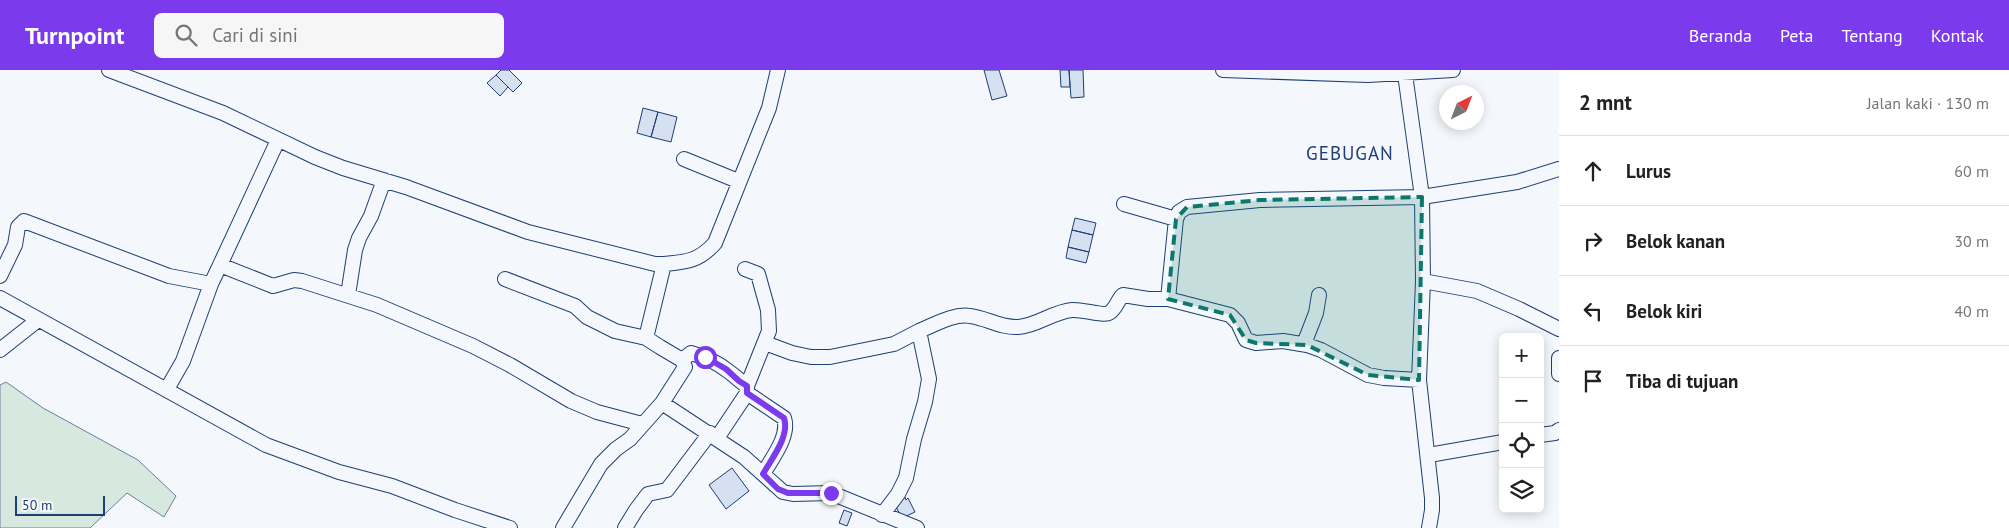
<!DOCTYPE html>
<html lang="id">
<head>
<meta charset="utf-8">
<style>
	body { margin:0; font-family:"PT Sans",sans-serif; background:#f6f6f6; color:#202124 }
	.controls { position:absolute; right:15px; bottom:15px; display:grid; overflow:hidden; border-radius:8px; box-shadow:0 2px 12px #0003 }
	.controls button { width:45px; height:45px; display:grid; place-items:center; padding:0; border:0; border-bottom:1px solid #e0e0e0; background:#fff; color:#202124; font:25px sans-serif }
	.compass { position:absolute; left:1439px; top:15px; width:45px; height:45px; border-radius:50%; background:#fff; box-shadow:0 2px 12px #0003; rotate:42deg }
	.scale { position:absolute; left:15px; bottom:12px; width:90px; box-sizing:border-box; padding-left:5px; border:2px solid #1d3f73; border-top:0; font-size:14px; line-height:18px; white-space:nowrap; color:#1d3f73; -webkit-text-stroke:4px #f4f7fb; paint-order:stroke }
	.stop { position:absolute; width:15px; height:15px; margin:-11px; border:4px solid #7c3aed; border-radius:50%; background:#fff }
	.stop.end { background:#7c3aed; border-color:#fff; box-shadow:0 1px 5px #0008 }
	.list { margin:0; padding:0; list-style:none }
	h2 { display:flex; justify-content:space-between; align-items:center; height:65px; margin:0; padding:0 20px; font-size:21px }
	h2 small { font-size:16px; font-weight:400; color:#757577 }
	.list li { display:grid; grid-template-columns:32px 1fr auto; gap:15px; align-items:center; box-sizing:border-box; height:70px; padding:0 20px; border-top:1px solid #e0e0e0 }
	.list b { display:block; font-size:19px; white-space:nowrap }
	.list em { font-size:16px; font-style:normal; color:#757577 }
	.icon { flex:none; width:28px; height:28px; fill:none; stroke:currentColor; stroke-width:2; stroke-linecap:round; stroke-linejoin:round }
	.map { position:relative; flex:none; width:1559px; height:458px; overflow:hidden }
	header { display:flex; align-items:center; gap:30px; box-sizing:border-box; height:70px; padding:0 25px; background:#7c3aed; color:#fff }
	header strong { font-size:24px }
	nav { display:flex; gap:28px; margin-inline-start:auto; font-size:18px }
	.search { width:350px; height:45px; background:#f6f6f6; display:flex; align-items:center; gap:12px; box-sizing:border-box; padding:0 18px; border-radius:8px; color:#757577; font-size:19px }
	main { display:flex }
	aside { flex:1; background:#fff }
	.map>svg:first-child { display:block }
	.green { fill:#d7e8df; stroke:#687fa3 }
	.building { fill:#d5e0f0; stroke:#1d3f73 }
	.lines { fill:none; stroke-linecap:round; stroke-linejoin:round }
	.minor-casing { stroke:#1d3f73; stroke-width:16 }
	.minor { stroke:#f4f7fb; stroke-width:14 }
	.route { stroke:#7c3aed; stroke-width:6 }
	.marked { fill:#0f766e; fill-opacity:0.2; stroke:#0f766e; stroke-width:4; stroke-dasharray:10 6; stroke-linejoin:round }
	.labels { text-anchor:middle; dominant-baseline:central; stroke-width:4; stroke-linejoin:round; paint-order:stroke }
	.quarter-label { font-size:19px; letter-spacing:1px; fill:#1d3f73; stroke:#f4f7fb }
</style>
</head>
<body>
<header>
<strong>Turnpoint</strong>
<div class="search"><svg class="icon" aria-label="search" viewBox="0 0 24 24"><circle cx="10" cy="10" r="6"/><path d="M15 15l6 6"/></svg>Cari di sini</div>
<nav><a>Beranda</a><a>Peta</a><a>Tentang</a><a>Kontak</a></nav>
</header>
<main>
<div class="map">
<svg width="1559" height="458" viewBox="0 0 1559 458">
	<rect width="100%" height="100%" fill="#f4f7fb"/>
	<path class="green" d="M 6,312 L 43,338 L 138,390 L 176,426 L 164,447 L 127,423 L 90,458 L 0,458 L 0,315 Z"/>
	<path class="building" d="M 501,0 L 509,0 L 522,13 L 513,22 L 496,5 Z
		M 984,0 L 999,0 L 1007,26 L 992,30 Z
		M 1060,0 L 1069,0 L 1070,17 L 1061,17 Z
		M 1069,0 L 1083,0 L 1084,27 L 1071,28 Z
		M 496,5 L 508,17 L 500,26 L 487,13 Z
		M 643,38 L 658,42 L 651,67 L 637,63 Z
		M 658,42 L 677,47 L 671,72 L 651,67 Z
		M 1075,148 L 1096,153 L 1093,165 L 1072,160 Z
		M 1072,160 L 1093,165 L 1089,182 L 1068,177 Z
		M 1068,177 L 1089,182 L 1086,193 L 1066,188 Z
		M 732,398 L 749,421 L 726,439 L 709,415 Z
		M 905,427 L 906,430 L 908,428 L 915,442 L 902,448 L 895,435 L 898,430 Z
		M 844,440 L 852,443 L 847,456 L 839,453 Z"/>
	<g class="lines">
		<g class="minor-casing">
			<path id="minor" d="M 109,0 L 223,43 L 315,87 L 343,98 L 406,117 L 528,162 L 655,194 L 664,194 L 646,268 L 660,277 L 682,290 L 685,297 L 662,333
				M 1223,0 L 1368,5 L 1453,0
				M 684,89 L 738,111
				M 1124,134 L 1176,149
				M 664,194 C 687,192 699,191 715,173 L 769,38 L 778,0
				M 220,195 L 278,70
				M 745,199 L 758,204 L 768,240 L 769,261 L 747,316
				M 0,206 L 15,175 L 18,157 L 24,151 L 169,206 L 211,214
				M 505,209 L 575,236 L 587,247 L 615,261 L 646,268
				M 1423,211 L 1477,221 L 1519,239 L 1559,259
				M 348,225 L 355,180 L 359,168 L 371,146 L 384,110
				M 0,228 L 266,375 L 339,402 L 392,416 L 455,440 L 510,458
				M 1168,229 L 1176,149 L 1179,142 L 1187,137 L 1260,130 L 1422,127 L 1405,4
				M 765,273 L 792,283 L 811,287 L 830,287 L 894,274 L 919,261
				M 1304,274 L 1316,243 L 1319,225
				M 0,280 L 38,250
				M 1559,288 L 1559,304
				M 682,290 L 691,283 C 705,287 717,292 728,301 C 735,306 740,311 747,316 L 747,323
				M 167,319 L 183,291 L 211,214 L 220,195 L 273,216 L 294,210 L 302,211 L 377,235 L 473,276 L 510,295 L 571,331 L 597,342 L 642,354
				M 1540,365 L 1555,363 L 1559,360
				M 717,368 L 747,323 L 784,348 C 790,366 772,388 763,404
				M 1429,385 L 1503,372
				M 882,445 L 898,424 L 906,408 L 914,369 L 925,332 L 929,309 L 919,261 C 934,255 954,243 970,246 C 987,248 1000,258 1018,257 C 1037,256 1052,242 1072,240 C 1081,239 1104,246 1109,243 C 1116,239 1118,229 1123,225 L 1148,229 L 1168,229 L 1230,245 L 1238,253 L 1246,270 L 1256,273 L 1283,271 L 1307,275 L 1321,280 L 1368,305 L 1384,308 L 1419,310
				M 563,458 L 601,394 L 616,379 L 630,369 L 662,333 L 744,387 L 783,422 L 793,424 L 831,423 L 917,458
				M 625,458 L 636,440 L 648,424 L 667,420 L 710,363
				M 1429,458 L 1432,440 L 1432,428 L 1419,310 L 1423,211 L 1422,127 L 1517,112 L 1559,99"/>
		</g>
		<use href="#minor" class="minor"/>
	</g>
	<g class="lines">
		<path class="route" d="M 705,287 L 726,299 L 739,311 L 747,316 L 747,323 L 784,348 C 790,366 772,388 763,404 L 778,419 L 788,423 L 831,423"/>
	</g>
	<path class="marked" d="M 1422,127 L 1419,310 L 1368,305 L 1307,275 L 1256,273 L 1246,270 L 1230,245 L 1168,229 L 1176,149 L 1187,137 L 1260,130 Z"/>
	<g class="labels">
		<g class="quarter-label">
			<text x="1350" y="83">GEBUGAN</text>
		</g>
	</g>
</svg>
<div class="controls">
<button>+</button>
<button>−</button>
<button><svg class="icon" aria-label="locate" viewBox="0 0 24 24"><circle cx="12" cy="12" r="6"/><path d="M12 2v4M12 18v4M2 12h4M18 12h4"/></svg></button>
<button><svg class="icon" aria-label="layers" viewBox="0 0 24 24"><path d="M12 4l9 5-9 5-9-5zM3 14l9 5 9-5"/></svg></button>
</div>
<svg class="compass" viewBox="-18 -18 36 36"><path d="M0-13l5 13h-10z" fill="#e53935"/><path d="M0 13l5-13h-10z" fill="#757577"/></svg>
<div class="scale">50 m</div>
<div class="stop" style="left:705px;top:287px"></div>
<div class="stop end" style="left:831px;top:423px"></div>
</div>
<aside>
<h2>2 mnt<small>Jalan kaki · 130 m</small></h2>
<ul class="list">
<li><svg class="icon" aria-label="ahead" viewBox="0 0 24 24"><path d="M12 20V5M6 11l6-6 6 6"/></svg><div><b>Lurus</b></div><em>60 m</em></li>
<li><svg class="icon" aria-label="right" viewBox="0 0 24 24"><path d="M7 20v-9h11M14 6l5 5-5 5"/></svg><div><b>Belok kanan</b></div><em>30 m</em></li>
<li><svg class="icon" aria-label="left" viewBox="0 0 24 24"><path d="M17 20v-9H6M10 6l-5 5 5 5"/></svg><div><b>Belok kiri</b></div><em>40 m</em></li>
<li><svg class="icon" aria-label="arrive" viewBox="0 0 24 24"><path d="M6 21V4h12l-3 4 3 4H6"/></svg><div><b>Tiba di tujuan</b></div></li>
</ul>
</aside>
</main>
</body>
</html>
